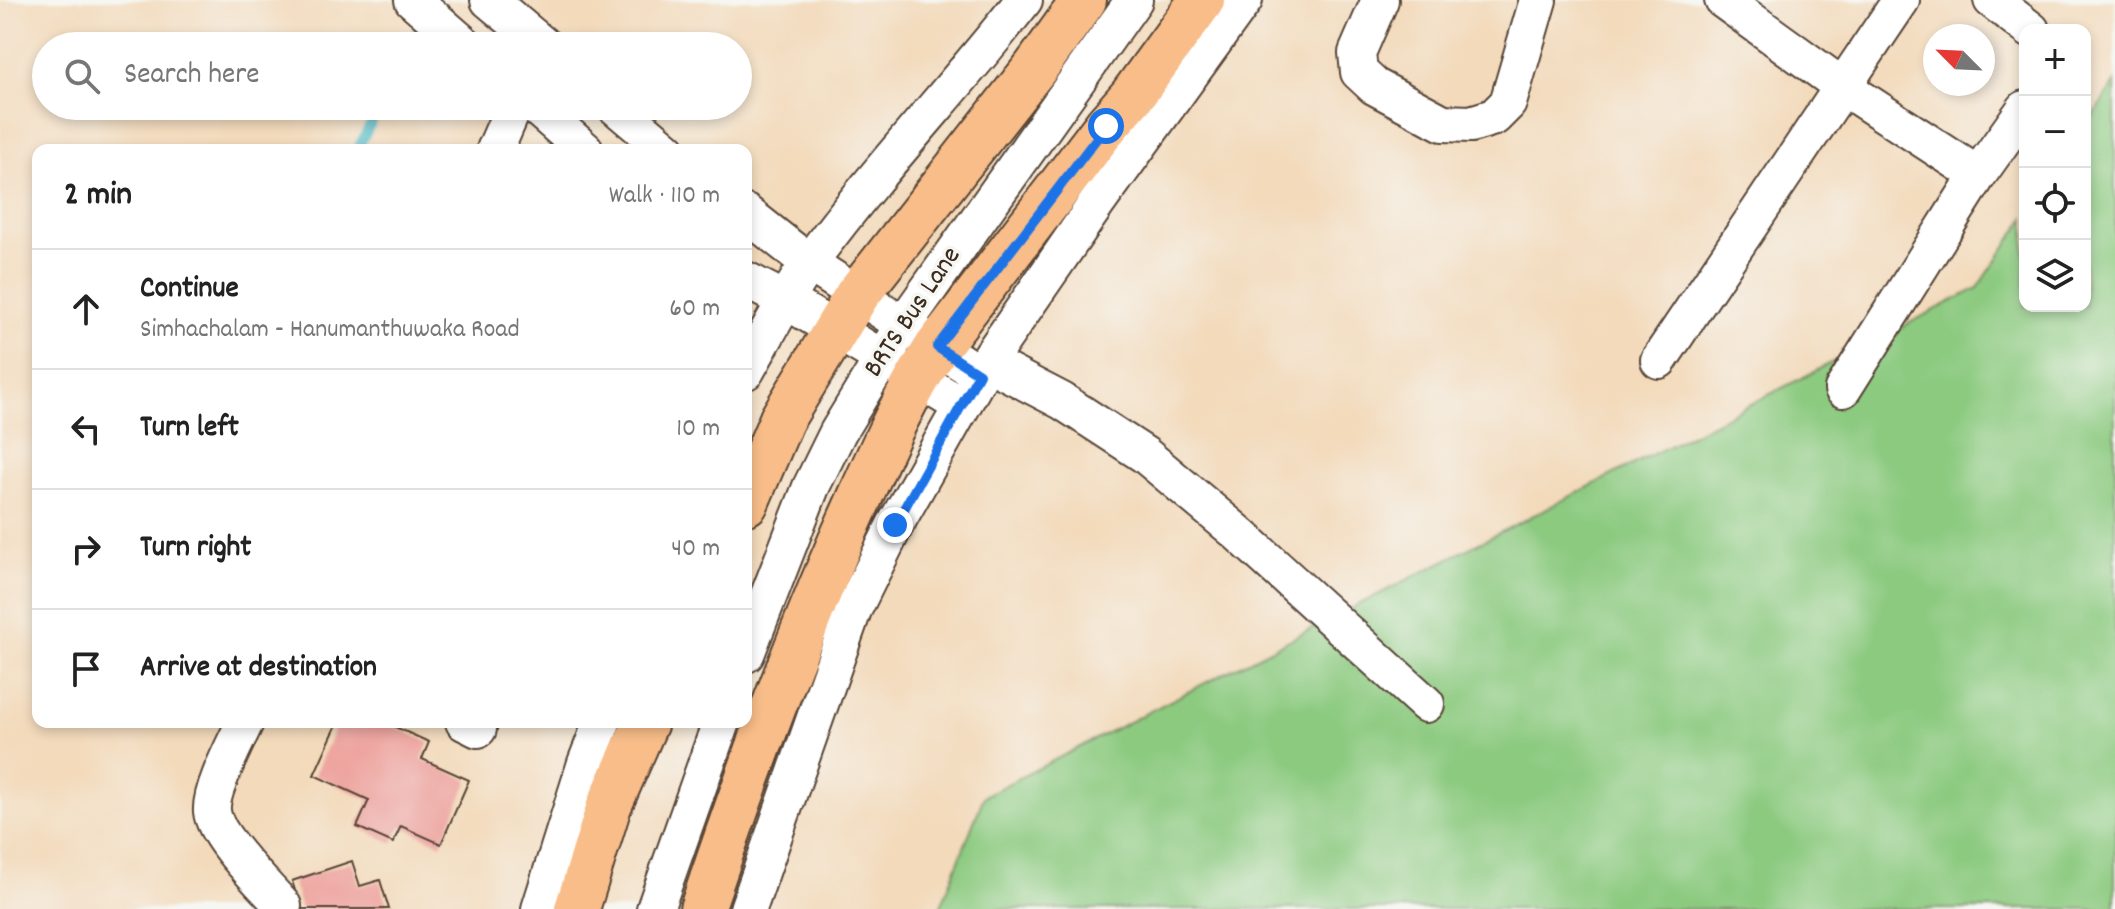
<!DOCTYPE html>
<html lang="en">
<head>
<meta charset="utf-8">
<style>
	body { margin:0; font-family:Dekko,sans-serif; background:#f2f2f2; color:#222 }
	.controls { position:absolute; right:24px; top:24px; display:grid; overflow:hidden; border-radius:16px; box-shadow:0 4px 12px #0003 }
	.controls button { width:72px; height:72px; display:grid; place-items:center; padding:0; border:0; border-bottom:2px solid #e0e0e0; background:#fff; color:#222; font:40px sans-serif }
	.compass { position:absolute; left:1923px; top:24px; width:72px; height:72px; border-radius:50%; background:#fff; box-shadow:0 4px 12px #0003; rotate:294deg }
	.stop { position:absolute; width:24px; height:24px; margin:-18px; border:6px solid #1a73e8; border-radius:50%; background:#fff }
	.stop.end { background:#1a73e8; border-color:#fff; box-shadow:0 2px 8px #0008 }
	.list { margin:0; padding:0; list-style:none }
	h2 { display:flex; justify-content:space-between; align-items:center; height:104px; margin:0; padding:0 32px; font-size:34px }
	h2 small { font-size:26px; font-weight:400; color:#767676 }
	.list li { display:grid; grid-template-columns:52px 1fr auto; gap:24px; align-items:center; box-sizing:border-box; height:120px; padding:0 32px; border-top:2px solid #e0e0e0 }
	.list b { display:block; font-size:30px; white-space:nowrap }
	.list p { margin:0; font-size:26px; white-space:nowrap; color:#767676 }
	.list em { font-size:26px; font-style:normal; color:#767676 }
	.icon { flex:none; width:44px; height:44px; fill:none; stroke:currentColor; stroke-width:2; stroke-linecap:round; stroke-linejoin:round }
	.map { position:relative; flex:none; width:2115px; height:909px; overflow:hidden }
	.search { position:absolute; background:#fff; box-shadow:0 4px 12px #0003; left:32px; top:32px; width:720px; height:88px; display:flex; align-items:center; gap:20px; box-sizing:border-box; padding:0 28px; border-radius:44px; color:#767676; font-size:30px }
	.panel { position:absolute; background:#fff; box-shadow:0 4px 12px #0003; left:32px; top:144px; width:720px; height:584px; border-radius:16px }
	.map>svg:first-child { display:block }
	.green { fill:#8cca80; stroke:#647a4f; stroke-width:2 }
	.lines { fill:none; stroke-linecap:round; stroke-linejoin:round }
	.stream { stroke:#4dbac6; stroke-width:10 }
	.building { fill:#eea5a0 }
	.minor-casing { stroke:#574436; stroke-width:40 }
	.major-casing { stroke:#574436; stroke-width:48 }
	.minor { stroke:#fff; stroke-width:36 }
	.major { stroke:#f8bd89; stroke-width:44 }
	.route { stroke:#1a73e8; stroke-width:10 }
	.labels { text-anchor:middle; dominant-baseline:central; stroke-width:7; stroke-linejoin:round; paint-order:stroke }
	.street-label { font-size:28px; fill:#3b2a1e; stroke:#f6f6f2 }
</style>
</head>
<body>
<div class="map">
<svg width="2115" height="909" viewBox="0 0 2115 909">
	<rect width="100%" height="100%" fill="#f6f6f2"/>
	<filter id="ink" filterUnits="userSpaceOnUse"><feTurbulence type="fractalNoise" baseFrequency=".0125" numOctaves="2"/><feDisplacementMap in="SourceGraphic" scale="16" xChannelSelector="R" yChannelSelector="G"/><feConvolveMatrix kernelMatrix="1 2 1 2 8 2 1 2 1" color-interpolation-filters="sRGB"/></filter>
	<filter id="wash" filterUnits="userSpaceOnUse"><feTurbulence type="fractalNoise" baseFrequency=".006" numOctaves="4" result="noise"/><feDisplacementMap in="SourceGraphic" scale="32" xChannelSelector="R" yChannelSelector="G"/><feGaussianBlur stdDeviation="1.8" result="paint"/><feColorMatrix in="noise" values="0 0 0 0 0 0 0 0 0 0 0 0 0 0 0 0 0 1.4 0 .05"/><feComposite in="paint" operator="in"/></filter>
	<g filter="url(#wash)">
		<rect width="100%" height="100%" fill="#f3dabb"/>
		<path class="green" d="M 2115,82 L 2115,909 L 940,909 L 984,796 L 1978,288 L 2025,218 L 2025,306 L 2085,306 L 2085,128 Z"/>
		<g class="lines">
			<path class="stream" d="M 410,46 L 424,19
				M 357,150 L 380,106"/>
		</g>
		<g id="blocks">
			<path class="building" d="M 338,722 L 384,722 L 429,742 L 422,759 L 469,780 L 441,844 L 401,826 L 393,843 L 357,827 L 369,800 L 314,775 Z
				M 352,861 L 360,886 L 380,880 L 389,909 L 301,909 L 292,881 Z"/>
		</g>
	</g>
	<g filter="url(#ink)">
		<use href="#blocks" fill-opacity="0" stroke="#574436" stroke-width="2"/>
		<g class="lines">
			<g class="minor-casing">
				<path id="minor" d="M 413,0 L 466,46
					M 489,0 L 544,46
					M 1380,0 L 1357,53 L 1359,72 L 1374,86 L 1443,123 L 1471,124 L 1494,117 L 1508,103 L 1538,0
					M 1723,0 L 1843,87 L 1978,175
					M 1992,0 L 2031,30
					M 535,106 L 585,150
					M 615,106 L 667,150
					M 495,150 L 514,106
					M 746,213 L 809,263 L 979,374
					M 746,280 L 787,301 L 962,406
					M 1659,360 L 1901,0
					M 987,362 L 1062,401 L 1145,455 L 1238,533 L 1426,704
					M 746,371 C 767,334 787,295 811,260 C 877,170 955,88 1024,0
					M 1843,389 L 1978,175 L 2025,109
					M 746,654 L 811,487 L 838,432 L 864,389 L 903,325 L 1134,0
					M 245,722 C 236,742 210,790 212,811 C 214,837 265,885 283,906
					M 464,722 L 478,729
					M 540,909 L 586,763 L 602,722
					M 655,909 L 721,722
					M 748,909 L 853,610 L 895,525 L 987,362 L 1097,203 L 1244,0"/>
			</g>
			<g class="major-casing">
				<path id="major" d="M 746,503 L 782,419 L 857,295 L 1036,67 L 1084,0
					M 577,909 L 609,806 L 646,722
					M 702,909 C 746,778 793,648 849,522 C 876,462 901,402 937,347 L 1106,126 L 1132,96 L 1202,0"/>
			</g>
			<use href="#minor" class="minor"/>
			<use href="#major" class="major"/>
		</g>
	</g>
	<g class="lines" filter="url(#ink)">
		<path class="route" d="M 895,525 L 979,374 L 937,347 L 1106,126"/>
	</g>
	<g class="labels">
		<g class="street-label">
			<text transform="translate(914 313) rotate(-56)">BRTS Bus Lane</text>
		</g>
	</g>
</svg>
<div class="controls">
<button>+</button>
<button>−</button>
<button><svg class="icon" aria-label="locate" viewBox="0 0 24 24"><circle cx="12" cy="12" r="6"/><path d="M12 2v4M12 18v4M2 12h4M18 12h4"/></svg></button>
<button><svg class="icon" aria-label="layers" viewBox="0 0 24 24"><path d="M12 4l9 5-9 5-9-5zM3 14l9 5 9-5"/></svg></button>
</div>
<svg class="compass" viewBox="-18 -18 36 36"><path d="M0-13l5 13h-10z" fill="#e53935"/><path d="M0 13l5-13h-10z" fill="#767676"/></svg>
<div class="stop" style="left:1106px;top:126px"></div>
<div class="stop end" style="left:895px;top:525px"></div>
<div class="search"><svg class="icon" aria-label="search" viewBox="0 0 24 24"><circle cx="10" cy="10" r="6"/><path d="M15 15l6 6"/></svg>Search here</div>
<section class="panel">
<h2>2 min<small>Walk · 110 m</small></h2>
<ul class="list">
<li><svg class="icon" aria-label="ahead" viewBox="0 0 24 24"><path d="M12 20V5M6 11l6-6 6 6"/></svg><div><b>Continue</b><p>Simhachalam - Hanumanthuwaka Road</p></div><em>60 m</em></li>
<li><svg class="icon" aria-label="left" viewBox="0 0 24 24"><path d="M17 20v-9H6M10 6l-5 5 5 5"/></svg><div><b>Turn left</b></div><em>10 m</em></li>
<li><svg class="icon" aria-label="right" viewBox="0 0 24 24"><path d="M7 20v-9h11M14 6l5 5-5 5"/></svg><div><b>Turn right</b></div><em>40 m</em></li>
<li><svg class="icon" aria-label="arrive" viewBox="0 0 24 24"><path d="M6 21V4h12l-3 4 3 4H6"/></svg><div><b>Arrive at destination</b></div></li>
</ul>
</section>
</div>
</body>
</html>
